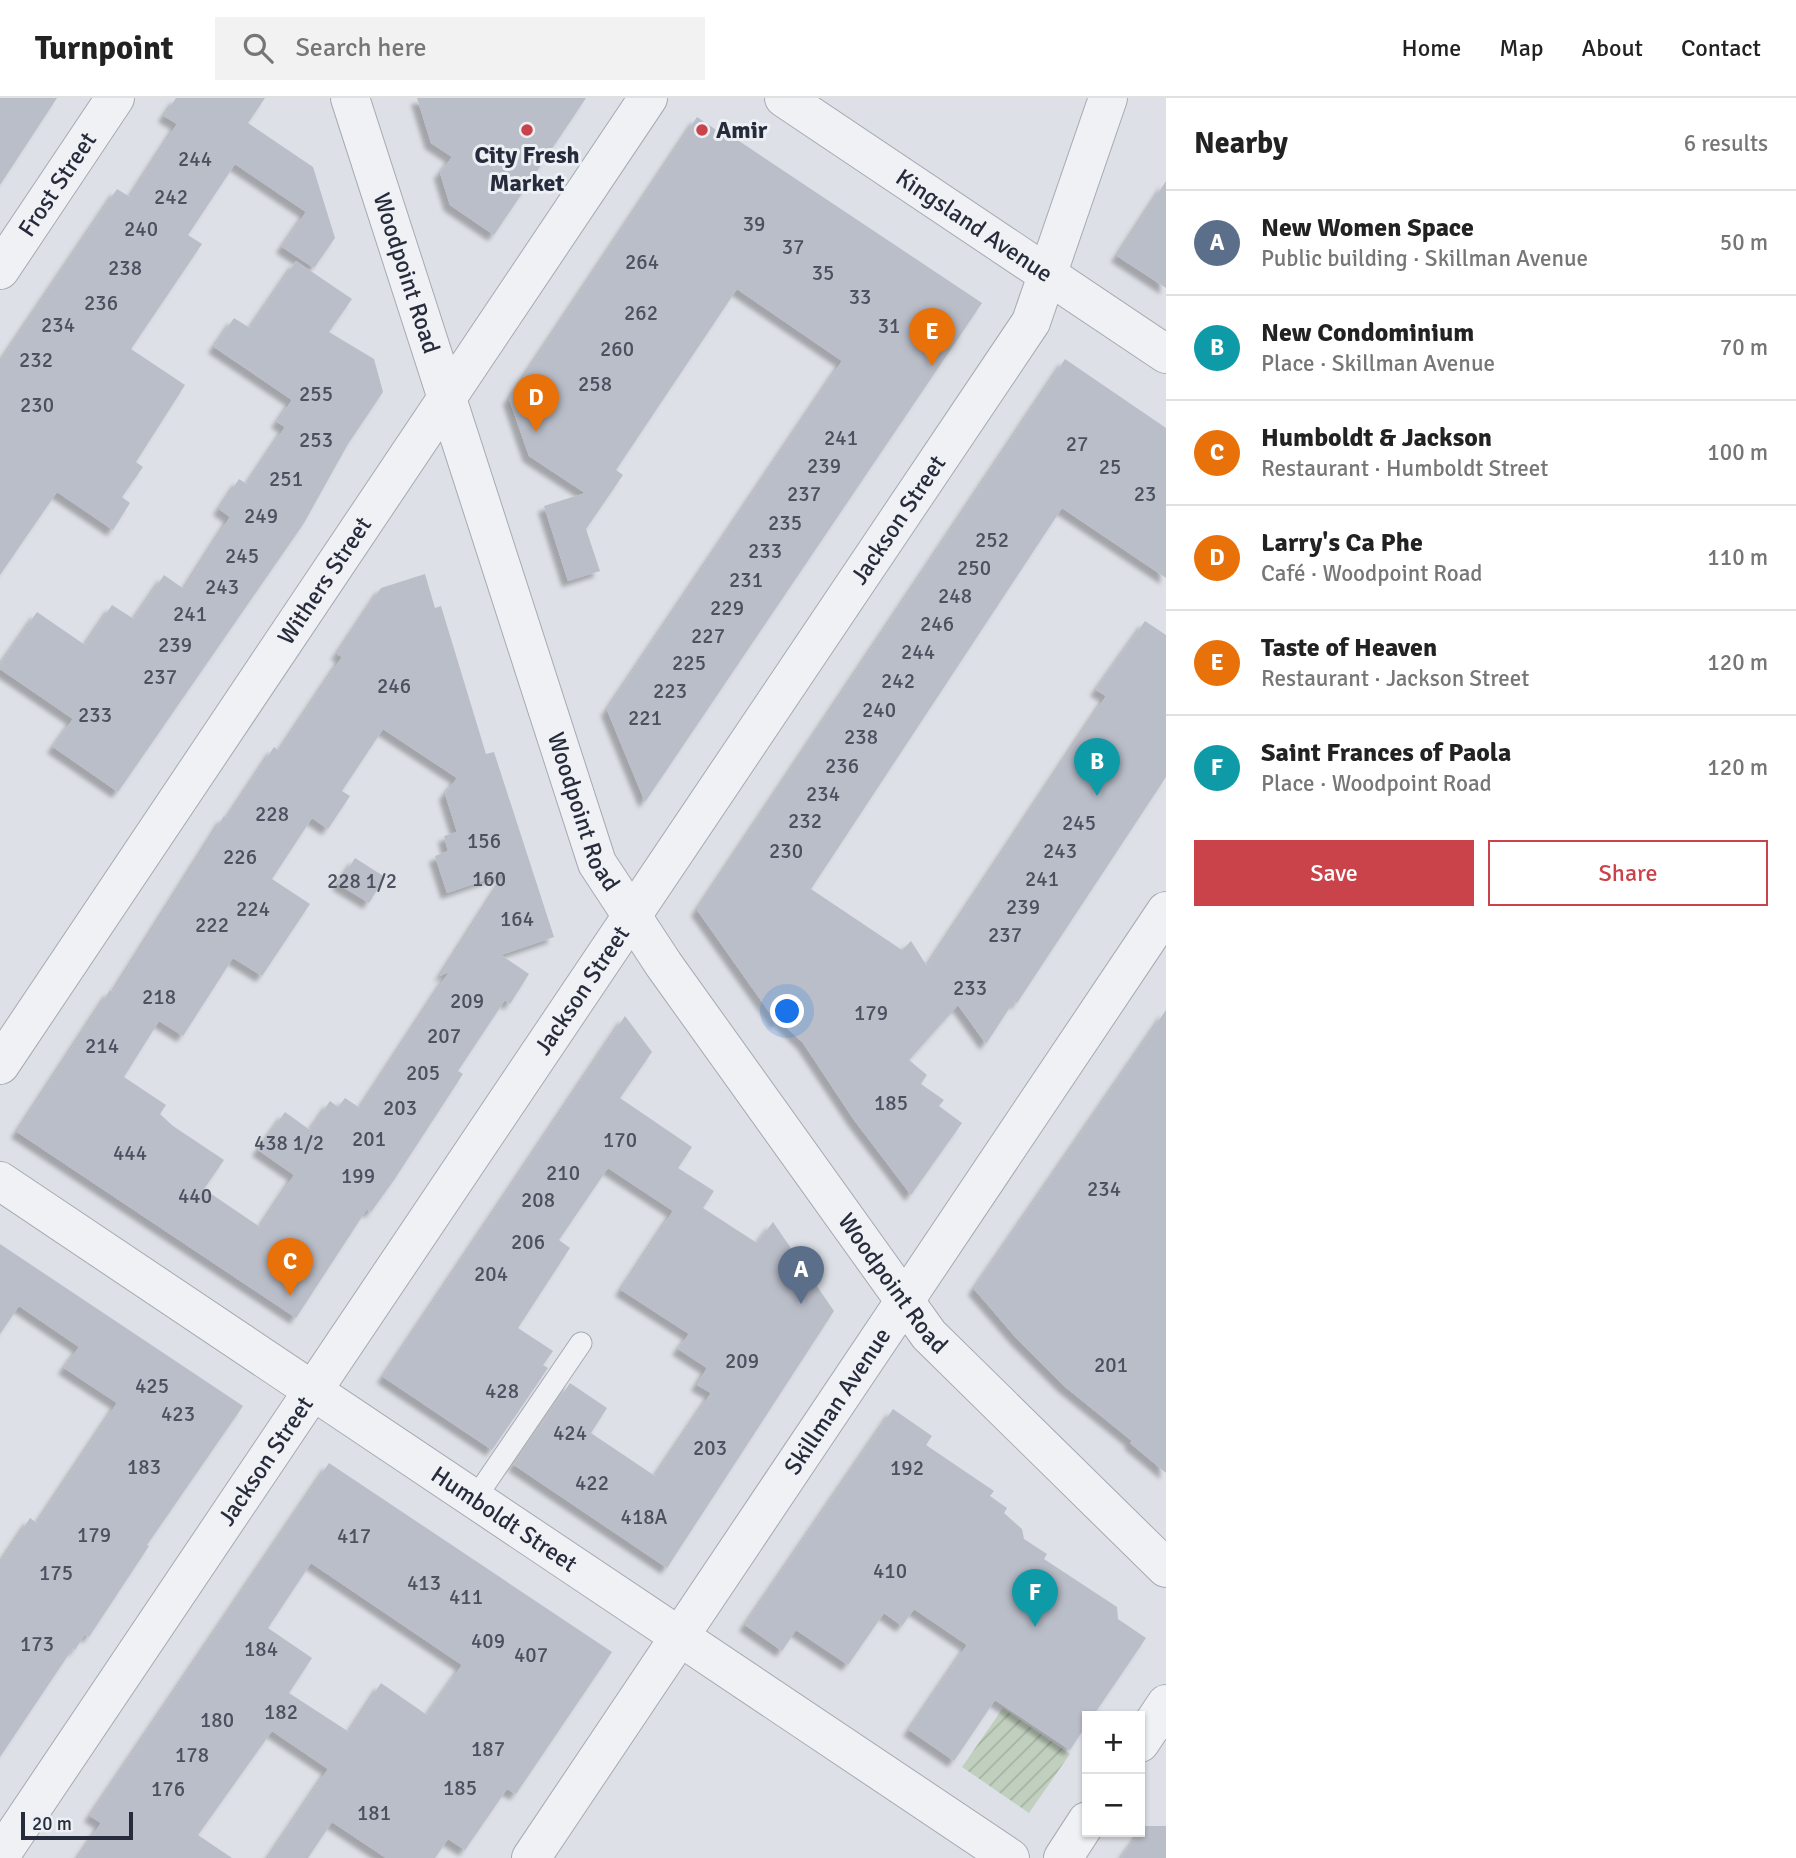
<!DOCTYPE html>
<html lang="en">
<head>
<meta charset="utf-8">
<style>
	body { margin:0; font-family:Signika,sans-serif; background:#f2f2f2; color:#222 }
	.controls { position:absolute; right:21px; bottom:21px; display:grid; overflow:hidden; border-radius:0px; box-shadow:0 2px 5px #0004 }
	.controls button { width:63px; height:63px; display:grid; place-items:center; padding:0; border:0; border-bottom:2px solid #e0e0e0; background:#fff; color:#222; font:35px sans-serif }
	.scale { position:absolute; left:21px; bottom:18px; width:112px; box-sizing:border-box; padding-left:7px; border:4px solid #272c3c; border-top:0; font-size:19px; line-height:24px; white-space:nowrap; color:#272c3c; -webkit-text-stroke:5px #eceff4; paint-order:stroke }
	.you { position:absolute; left:788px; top:914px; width:24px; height:24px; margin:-18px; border:5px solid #fff; border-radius:50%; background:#1a73e8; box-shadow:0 0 0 10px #1a73e833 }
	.badge { display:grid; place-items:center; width:46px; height:46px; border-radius:50%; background:#ca434a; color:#fff; font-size:23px; font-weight:700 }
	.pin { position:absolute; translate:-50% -58px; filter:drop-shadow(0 2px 4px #0008) }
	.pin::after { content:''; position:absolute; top:37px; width:24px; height:21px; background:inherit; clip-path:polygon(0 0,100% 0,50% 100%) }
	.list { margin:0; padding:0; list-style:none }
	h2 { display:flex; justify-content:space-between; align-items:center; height:91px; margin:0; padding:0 28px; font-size:30px }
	h2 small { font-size:23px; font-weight:400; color:#767676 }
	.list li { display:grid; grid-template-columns:46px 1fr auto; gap:21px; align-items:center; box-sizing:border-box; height:105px; padding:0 28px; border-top:2px solid #e0e0e0 }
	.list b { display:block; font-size:26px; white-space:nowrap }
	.list p { margin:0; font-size:23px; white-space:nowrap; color:#767676 }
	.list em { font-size:23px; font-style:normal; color:#767676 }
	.actions { display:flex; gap:14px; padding:21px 28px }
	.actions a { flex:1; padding:16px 0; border:2px solid #ca434a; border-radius:0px; text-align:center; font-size:24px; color:#ca434a }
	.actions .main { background:#ca434a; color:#fff }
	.icon { flex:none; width:38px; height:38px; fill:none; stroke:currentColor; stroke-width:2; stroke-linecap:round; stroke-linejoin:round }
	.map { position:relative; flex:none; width:1166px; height:1760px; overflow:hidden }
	header { display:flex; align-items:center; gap:42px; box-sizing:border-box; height:98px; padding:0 35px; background:#fff; border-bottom:2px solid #e0e0e0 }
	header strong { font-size:33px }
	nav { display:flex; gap:38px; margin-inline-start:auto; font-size:24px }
	.search { width:490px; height:63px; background:#f2f2f2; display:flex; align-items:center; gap:18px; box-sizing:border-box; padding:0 24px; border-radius:0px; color:#767676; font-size:26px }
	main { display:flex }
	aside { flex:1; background:#fff }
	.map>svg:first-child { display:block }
	.garden { fill:url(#garden-furrows) }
	.building { fill:#babec9; fill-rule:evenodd; filter:url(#shadow) }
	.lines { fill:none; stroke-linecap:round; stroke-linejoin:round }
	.service-casing { stroke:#a6aab3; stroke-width:23 }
	.minor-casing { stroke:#a6aab3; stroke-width:40 }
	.service { stroke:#eff1f5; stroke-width:21 }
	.minor { stroke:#eff1f5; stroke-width:38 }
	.poi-dot { fill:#ca434a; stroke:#eceff4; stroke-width:2.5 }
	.labels { text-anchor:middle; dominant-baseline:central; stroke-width:6; stroke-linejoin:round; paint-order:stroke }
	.number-label { font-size:21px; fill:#4c505f }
	.poi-label { font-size:24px; font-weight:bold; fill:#272c3c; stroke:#eceff4; text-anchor:start }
	.street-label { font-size:24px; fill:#272c3c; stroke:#eceff4 }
</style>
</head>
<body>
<header>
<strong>Turnpoint</strong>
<div class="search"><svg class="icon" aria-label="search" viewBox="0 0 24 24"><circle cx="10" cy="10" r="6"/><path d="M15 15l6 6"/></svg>Search here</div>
<nav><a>Home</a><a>Map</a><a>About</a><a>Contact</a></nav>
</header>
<main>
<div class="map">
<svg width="1166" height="1760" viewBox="0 0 1166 1760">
	<defs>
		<pattern id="garden-furrows" width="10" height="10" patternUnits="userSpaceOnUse" patternTransform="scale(1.75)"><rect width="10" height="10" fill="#c1d0be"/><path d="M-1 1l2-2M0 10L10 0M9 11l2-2" fill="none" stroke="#a6b3a4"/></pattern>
		<filter id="shadow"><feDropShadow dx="-6" dy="6" stdDeviation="2" flood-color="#0004"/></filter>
	</defs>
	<rect width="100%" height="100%" fill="#dde0e6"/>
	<path class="garden" d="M 1003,1610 L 1070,1656 L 1029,1715 L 962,1669 Z"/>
	<path class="building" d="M 0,0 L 57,0 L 0,87 Z
		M 176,0 L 265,0 L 248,25 L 313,69 L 335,140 L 314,170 L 282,149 L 306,114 L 235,66 L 188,137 L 202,146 L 131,251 L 185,287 L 136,364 L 143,369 L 122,399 L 130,405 L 113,432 L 57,394 L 0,477 L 0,264 L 117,91 L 130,99 L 177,26 L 164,18 Z
		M 417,0 L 586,0 L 494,137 L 450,107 L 440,75 L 452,59 L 431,45 Z
		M 697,19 L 731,42 L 733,39 L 982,205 L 645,704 L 607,612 L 842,263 L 737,191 L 616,372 L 623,377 L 586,431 L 600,473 L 568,483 L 544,408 L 585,395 L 529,358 L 509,301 Z
		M 1166,83 L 1166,190 L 1117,158 Z
		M 296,163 L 352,201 L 329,234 L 374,261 L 383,294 L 348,346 L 304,425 L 118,694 L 53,649 L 73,621 L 0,571 L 0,567 L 37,514 L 85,547 L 112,507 L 134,521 L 164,477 L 184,491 L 230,419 L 219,411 L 239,381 L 247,386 L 285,329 L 277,324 L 292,302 L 214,249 L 234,220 L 250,230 Z
		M 1065,261 L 1166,330 L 1166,480 L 1062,410 L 811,791 L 902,852 L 911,843 L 927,868 L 1106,598 L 1096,592 L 1145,523 L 1166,537 L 1166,679 L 1017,905 L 1014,903 L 986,946 L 958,907 L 909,962 L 927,977 L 921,986 L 944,1002 L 939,1008 L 962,1025 L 911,1097 L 854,1022 L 803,945 L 779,922 L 777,925 L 697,812 Z
		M 425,476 L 435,510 L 441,508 L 486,656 L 494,654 L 554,839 L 501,857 L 529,876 L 510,906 L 505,902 L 458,973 L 463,976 L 394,1082 L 371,1114 L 367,1111 L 296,1220 L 17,1034 L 110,892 L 113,894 L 224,718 L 227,720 L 274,649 L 279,653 L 342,559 L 337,556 L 381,490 ZM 383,631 L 457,680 L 445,696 L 457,734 L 444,738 L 448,753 L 435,758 L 447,795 L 506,775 L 440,878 L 449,874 L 360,1010 L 345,1000 L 338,1009 L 330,1003 L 310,1032 L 285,1014 L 258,1052 L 294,1077 L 260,1129 L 204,1091 L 224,1062 L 173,1028 L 160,1016 L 166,1007 L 124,979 L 159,923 L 183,938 L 233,860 L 262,878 L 310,806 L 272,781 L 312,720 L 328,731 L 350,698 L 342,693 Z
		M 355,760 L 385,779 L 369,805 L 338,786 Z
		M 1166,912 L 1166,1375 L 1130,1345 L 1132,1343 L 1064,1288 L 1017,1241 L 974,1191 Z
		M 625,918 L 652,954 L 620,1000 L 692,1049 L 678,1070 L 714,1093 L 703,1110 L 757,1145 L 773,1124 L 834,1213 L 667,1470 L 514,1367 L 570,1285 L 607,1310 L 591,1335 L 655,1378 L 711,1295 L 697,1287 L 707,1270 L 678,1251 L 689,1236 L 621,1192 L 673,1113 L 608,1070 L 559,1142 L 570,1150 L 518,1230 L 553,1253 L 543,1267 L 548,1270 L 492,1352 L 383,1279 Z
		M 0,1146 L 243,1308 L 147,1447 L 149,1448 L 89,1539 L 85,1536 L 75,1552 L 73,1550 L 0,1659 L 0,1465 L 30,1420 L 37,1425 L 117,1305 L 64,1270 L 79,1249 L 19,1208 L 0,1236 Z
		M 893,1311 L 932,1338 L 926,1347 L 994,1393 L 990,1398 L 1007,1410 L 1004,1415 L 1022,1431 L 1024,1441 L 1047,1456 L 1044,1461 L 1117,1509 L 1118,1521 L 1146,1540 L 1093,1618 L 1087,1618 L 1087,1626 L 1070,1652 L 995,1602 L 954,1663 L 909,1632 L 967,1547 L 914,1511 L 902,1528 L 884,1515 L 848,1567 L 796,1532 L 782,1553 L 745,1527 Z
		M 329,1365 L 612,1554 L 516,1696 L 507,1691 L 465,1752 L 448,1741 L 435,1760 L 386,1760 L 332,1724 L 308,1760 L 268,1760 L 328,1671 L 272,1633 L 198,1737 L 232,1760 L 78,1760 L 101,1725 L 90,1718 ZM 311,1465 L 462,1567 L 427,1617 L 381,1585 L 349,1634 L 289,1595 L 312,1560 L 268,1530 Z
		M 1140,1728 L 1166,1728 L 1166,1760 L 1121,1760 L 1140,1734 Z"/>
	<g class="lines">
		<g class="service-casing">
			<path id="service" d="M 474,1402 L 581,1245"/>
		</g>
		<g class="minor-casing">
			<g id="minor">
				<path id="s1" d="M 350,0 L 597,765 L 664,867 L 929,1237 L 1166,1470"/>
				<path id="s2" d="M 784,0 L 1166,256"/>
				<path id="s3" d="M 0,172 L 115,0"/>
				<path id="s4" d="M 0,967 L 648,0"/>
				<path id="s5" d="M 0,1083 L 1010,1760"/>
				<path d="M 1140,1645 L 1166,1606"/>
				<path id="s6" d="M 0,1758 L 1031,224 L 1108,0"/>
				<path id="s7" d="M 531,1760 L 1166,813"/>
				<path d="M 1063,1760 L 1087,1723"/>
			</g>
		</g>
		<use href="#service" class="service"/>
		<use href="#minor" class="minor"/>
	</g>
	<g class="poi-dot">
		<circle cx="527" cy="32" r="7"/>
		<circle cx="702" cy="32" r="7"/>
	</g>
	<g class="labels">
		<g class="number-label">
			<text x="195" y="61">244</text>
			<text x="171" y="99">242</text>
			<text x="754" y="126">39</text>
			<text x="141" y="131">240</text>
			<text x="793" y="149">37</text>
			<text x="642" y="164">264</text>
			<text x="125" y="170">238</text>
			<text x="823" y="175">35</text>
			<text x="860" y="199">33</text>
			<text x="101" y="205">236</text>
			<text x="641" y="215">262</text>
			<text x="58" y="227">234</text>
			<text x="889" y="228">31</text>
			<text x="617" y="251">260</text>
			<text x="36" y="262">232</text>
			<text x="595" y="286">258</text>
			<text x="316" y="296">255</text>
			<text x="37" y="307">230</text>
			<text x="841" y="340">241</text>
			<text x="316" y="342">253</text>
			<text x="1077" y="346">27</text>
			<text x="824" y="368">239</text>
			<text x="1110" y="369">25</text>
			<text x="286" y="381">251</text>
			<text x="804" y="396">237</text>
			<text x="1145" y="396">23</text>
			<text x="261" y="418">249</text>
			<text x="785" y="425">235</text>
			<text x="992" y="442">252</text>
			<text x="765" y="453">233</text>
			<text x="242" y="458">245</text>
			<text x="974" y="470">250</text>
			<text x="746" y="482">231</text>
			<text x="222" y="489">243</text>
			<text x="955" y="498">248</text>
			<text x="727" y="510">229</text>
			<text x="190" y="516">241</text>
			<text x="937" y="526">246</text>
			<text x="708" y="538">227</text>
			<text x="175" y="547">239</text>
			<text x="918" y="554">244</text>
			<text x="689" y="565">225</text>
			<text x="160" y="579">237</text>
			<text x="898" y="583">242</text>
			<text x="394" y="588">246</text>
			<text x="670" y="593">223</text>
			<text x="879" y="612">240</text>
			<text x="95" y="617">233</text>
			<text x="645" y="620">221</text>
			<text x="861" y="639">238</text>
			<text x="842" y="668">236</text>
			<text x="823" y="696">234</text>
			<text x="272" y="716">228</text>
			<text x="805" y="723">232</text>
			<text x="1079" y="725">245</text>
			<text x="484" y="743">156</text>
			<text x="786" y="753">230</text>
			<text x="1060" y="753">243</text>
			<text x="240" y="759">226</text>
			<text x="489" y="781">160</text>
			<text x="1042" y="781">241</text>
			<text x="362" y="783">228 1/2</text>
			<text x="1023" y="809">239</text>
			<text x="253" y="811">224</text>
			<text x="517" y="821">164</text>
			<text x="212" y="827">222</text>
			<text x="1005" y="837">237</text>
			<text x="970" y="890">233</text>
			<text x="159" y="899">218</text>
			<text x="467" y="903">209</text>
			<text x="871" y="915">179</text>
			<text x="444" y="938">207</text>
			<text x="102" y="948">214</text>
			<text x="423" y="975">205</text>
			<text x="891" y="1005">185</text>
			<text x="400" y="1010">203</text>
			<text x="369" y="1041">201</text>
			<text x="620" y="1042">170</text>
			<text x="289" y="1045">438 1/2</text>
			<text x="130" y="1055">444</text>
			<text x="563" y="1075">210</text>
			<text x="358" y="1078">199</text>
			<text x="1104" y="1091">234</text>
			<text x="195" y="1098">440</text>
			<text x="538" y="1102">208</text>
			<text x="528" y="1144">206</text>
			<text x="491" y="1176">204</text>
			<text x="742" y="1263">209</text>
			<text x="1111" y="1267">201</text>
			<text x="152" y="1288">425</text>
			<text x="502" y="1293">428</text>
			<text x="178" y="1316">423</text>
			<text x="570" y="1335">424</text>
			<text x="710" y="1350">203</text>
			<text x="144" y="1369">183</text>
			<text x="907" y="1370">192</text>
			<text x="592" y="1385">422</text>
			<text x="644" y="1419">418A</text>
			<text x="94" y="1437">179</text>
			<text x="354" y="1438">417</text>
			<text x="890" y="1473">410</text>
			<text x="56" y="1475">175</text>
			<text x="424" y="1485">413</text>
			<text x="466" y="1499">411</text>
			<text x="488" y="1543">409</text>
			<text x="37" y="1546">173</text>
			<text x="261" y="1551">184</text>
			<text x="531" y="1557">407</text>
			<text x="281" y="1614">182</text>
			<text x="217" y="1622">180</text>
			<text x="488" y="1651">187</text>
			<text x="192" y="1657">178</text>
			<text x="460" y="1690">185</text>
			<text x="168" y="1691">176</text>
			<text x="374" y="1715">181</text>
		</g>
		<g class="poi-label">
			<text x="716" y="32">Amir</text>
			<text x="527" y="57" text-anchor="middle">City Fresh<tspan x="527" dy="28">Market</tspan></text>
		</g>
		<g class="street-label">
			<text stroke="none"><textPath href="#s3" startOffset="103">Frost Street</textPath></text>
			<text stroke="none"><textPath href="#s2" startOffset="229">Kingsland Avenue</textPath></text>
			<text stroke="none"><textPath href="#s1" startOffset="184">Woodpoint Road</textPath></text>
			<text stroke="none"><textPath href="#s6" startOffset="1610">Jackson Street</textPath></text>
			<text stroke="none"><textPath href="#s4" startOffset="583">Withers Street</textPath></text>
			<text stroke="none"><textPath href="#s1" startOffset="751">Woodpoint Road</textPath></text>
			<text stroke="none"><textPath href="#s6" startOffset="1043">Jackson Street</textPath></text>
			<text stroke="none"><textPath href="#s1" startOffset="1318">Woodpoint Road</textPath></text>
			<text stroke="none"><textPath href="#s7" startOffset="550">Skillman Avenue</textPath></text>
			<text stroke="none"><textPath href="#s6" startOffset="476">Jackson Street</textPath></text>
			<text stroke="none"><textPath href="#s5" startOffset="607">Humboldt Street</textPath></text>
		</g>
	</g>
</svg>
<div class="controls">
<button>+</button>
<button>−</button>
</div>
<div class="scale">20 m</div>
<div class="you"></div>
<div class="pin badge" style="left:801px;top:1206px;background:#5c6f8a">A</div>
<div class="pin badge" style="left:1097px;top:698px;background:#0f9aa8">B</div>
<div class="pin badge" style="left:290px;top:1198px;background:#e8710a">C</div>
<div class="pin badge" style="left:536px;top:334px;background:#e8710a">D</div>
<div class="pin badge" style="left:932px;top:268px;background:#e8710a">E</div>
<div class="pin badge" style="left:1035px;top:1529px;background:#0f9aa8">F</div>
</div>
<aside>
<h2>Nearby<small>6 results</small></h2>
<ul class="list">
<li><span class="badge" style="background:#5c6f8a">A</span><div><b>New Women Space</b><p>Public building · Skillman Avenue</p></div><em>50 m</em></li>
<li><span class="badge" style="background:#0f9aa8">B</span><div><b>New Condominium</b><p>Place · Skillman Avenue</p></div><em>70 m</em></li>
<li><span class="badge" style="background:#e8710a">C</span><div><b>Humboldt &amp; Jackson</b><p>Restaurant · Humboldt Street</p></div><em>100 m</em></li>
<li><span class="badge" style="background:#e8710a">D</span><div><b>Larry's Ca Phe</b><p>Café · Woodpoint Road</p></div><em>110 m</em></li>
<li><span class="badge" style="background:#e8710a">E</span><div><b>Taste of Heaven</b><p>Restaurant · Jackson Street</p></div><em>120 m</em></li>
<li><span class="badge" style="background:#0f9aa8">F</span><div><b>Saint Frances of Paola</b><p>Place · Woodpoint Road</p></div><em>120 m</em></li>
</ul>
<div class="actions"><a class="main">Save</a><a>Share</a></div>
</aside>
</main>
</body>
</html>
